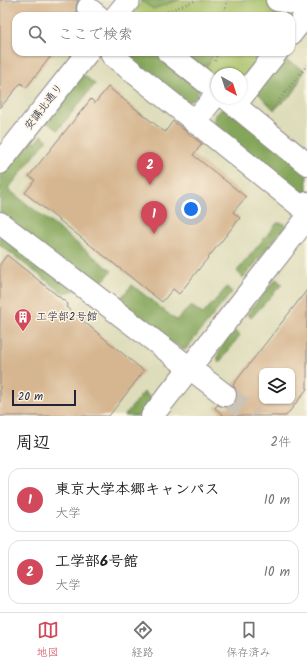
<!DOCTYPE html>
<html lang="ja">
<head>
<meta charset="utf-8">
<style>
	body { margin:0; font-family:Kalam,"Klee One",sans-serif; background:#f6f6f6; color:#222 }
	.controls { position:absolute; right:12px; bottom:12px; display:grid; overflow:hidden; border-radius:8px; box-shadow:0 1px 3px #0004 }
	.controls button { width:36px; height:36px; display:grid; place-items:center; padding:0; border:0; border-bottom:1px solid #e0e0e0; background:#fff; color:#222; font:20px sans-serif }
	.compass { position:absolute; left:211px; top:68px; width:36px; height:36px; border-radius:50%; background:#fff; box-shadow:0 1px 3px #0004; rotate:141deg }
	.scale { position:absolute; left:12px; bottom:10px; width:64px; box-sizing:border-box; padding-left:4px; border:2px solid #22223b; border-top:0; font-size:11px; line-height:14px; white-space:nowrap; color:#22223b; -webkit-text-stroke:3px #fcf5e5; paint-order:stroke }
	.you { position:absolute; left:191px; top:209px; width:14px; height:14px; margin:-10px; border:3px solid #fff; border-radius:50%; background:#1a73e8; box-shadow:0 0 0 6px #1a73e833 }
	.badge { display:grid; place-items:center; width:26px; height:26px; border-radius:50%; background:#d1495b; color:#fff; font-size:13px; font-weight:700 }
	.pin { position:absolute; translate:-50% -33px; filter:drop-shadow(0 1px 2px #0008) }
	.pin::after { content:''; position:absolute; top:21px; width:14px; height:12px; background:inherit; clip-path:polygon(0 0,100% 0,50% 100%) }
	.list { margin:0; padding:0; list-style:none }
	h2 { display:flex; justify-content:space-between; align-items:center; height:52px; margin:0; padding:0 16px; font-size:17px }
	h2 small { font-size:13px; font-weight:400; color:#767676 }
	.list li { display:grid; grid-template-columns:26px 1fr auto; gap:12px; align-items:center; box-sizing:border-box; height:64px; margin:0 8px 8px; padding:0 8px; border:1px solid #e0e0e0; border-radius:12px }
	.list b { display:block; font-size:15px; white-space:nowrap }
	.list p { margin:0; font-size:13px; white-space:nowrap; color:#767676 }
	.list em { font-size:13px; font-style:normal; color:#767676 }
	.icon { flex:none; width:22px; height:22px; fill:none; stroke:currentColor; stroke-width:2; stroke-linecap:round; stroke-linejoin:round }
	.map { position:relative; flex:none; width:307px; height:416px; overflow:hidden }
	.search { position:absolute; background:#fff; box-shadow:0 1px 3px #0004; left:12px; right:12px; top:12px; height:44px; display:flex; align-items:center; gap:10px; box-sizing:border-box; padding:0 14px; border-radius:12px; color:#767676; font-size:15px }
	.sheet { height:196px; background:#fff }
	nav { display:flex; justify-content:space-around; align-items:center; box-sizing:border-box; height:56px; border-top:1px solid #e0e0e0; background:#fff; font-size:11px; color:#767676 }
	nav a { display:grid; justify-items:center; gap:2px }
	nav .on { color:#d1495b }
	.map>svg:first-child { display:block }
	.built { fill:#deddbb; fill-rule:evenodd }
	.green { fill:#a5bf65; stroke:#647050 }
	.forest { fill:#84a65a; stroke:#53644a }
	.building { fill:#d6b690; fill-rule:evenodd }
	.lines { fill:none; stroke-linecap:round; stroke-linejoin:round }
	.minor-tunnel { stroke:#ccc3b5; stroke-width:22; stroke-dasharray:22 11; stroke-linecap:butt }
	.minor-casing { stroke:#8c8687; stroke-width:24 }
	.path { stroke:#8c8687; stroke-width:2.5; stroke-dasharray:1 3; stroke-linecap:butt }
	.minor { stroke:#fff; stroke-width:22 }
	.labels { text-anchor:middle; dominant-baseline:central; stroke-width:3; stroke-linejoin:round; paint-order:stroke }
	.street-label { font-size:11px; fill:#22223b; stroke:#fcf5e5 }
	.poi-label { font-size:11px; fill:#22223b; stroke:#fcf5e5; text-anchor:start }
</style>
</head>
<body>
<div class="map">
<svg width="307" height="416" viewBox="0 0 307 416">
	<rect width="100%" height="100%" fill="#fcf5e5"/>
	<filter id="ink" filterUnits="userSpaceOnUse"><feTurbulence type="fractalNoise" baseFrequency=".025" numOctaves="2"/><feDisplacementMap in="SourceGraphic" scale="8" xChannelSelector="R" yChannelSelector="G"/><feConvolveMatrix kernelMatrix="1 2 1 2 8 2 1 2 1" color-interpolation-filters="sRGB"/></filter>
	<filter id="wash" filterUnits="userSpaceOnUse"><feTurbulence type="fractalNoise" baseFrequency=".012" numOctaves="4" result="noise"/><feDisplacementMap in="SourceGraphic" scale="16" xChannelSelector="R" yChannelSelector="G"/><feGaussianBlur stdDeviation="0.9" result="paint"/><feColorMatrix in="noise" values="0 0 0 0 0 0 0 0 0 0 0 0 0 0 0 0 0 1.4 0 .05"/><feComposite in="paint" operator="in"/></filter>
	<g filter="url(#wash)">
		<rect width="100%" height="100%" fill="#f6ebd3"/>
		<path class="built" d="M 0,0 L 307,0 L 307,416 L 0,416 ZM 16,16 L 291,16 L 291,52 L 16,52 ZM 217,74 L 241,74 L 241,98 L 217,98 ZM 262,371 L 292,371 L 292,401 L 262,401 Z"/>
		<path class="green" d="M 143,0 L 305,0 L 291,17 L 291,16 L 137,16 L 133,13 Z
			M 183,52 L 264,52 L 241,80 L 241,74 L 217,74 L 217,79 Z"/>
		<path class="forest" d="M 140,0 L 179,0 L 153,9 Z
			M 121,52 L 160,52 L 198,85 L 199,91 L 195,98 L 188,102 L 179,98 Z
			M 178,52 L 211,52 L 213,55 L 207,66 L 197,66 Z
			M 270,52 L 304,70 L 294,92 L 274,110 L 246,80 Z
			M 81,73 L 95,84 L 58,130 L 44,120 Z
			M 224,108 L 307,170 L 307,196 L 303,195 L 214,126 L 214,118 L 217,113 Z
			M 42,135 L 47,140 L 8,189 L 112,271 L 99,285 L 63,293 L 0,245 L 0,174 L 29,137 L 36,143 Z
			M 277,223 L 283,223 L 286,226 L 243,278 L 237,271 Z
			M 276,279 L 282,284 L 251,318 L 247,314 Z
			M 132,285 L 176,320 L 191,306 L 203,314 L 227,287 L 232,292 L 185,350 L 163,337 L 118,301 Z
			M 235,331 L 240,335 L 219,363 C 214,352 228,339 235,331 Z
			M 144,392 L 155,401 L 144,416 L 124,416 Z"/>
		<g id="blocks">
			<path class="building" d="M 0,0 L 78,0 L 76,7 L 76,12 L 79,16 L 16,16 L 16,52 L 54,52 L 26,88 L 21,83 L 0,108 Z
				M 108,87 L 165,132 L 173,121 L 189,134 L 202,144 L 193,155 L 246,197 L 233,212 L 240,218 L 179,294 L 173,289 L 162,302 L 25,193 L 35,180 L 29,176 L 91,99 L 95,103 Z
				M 7,255 L 68,304 L 66,307 L 144,371 L 109,416 L 0,416 L 0,264 Z
				M 307,290 L 307,389 L 286,416 L 224,416 L 215,408 L 217,405 L 224,407 L 229,407 L 235,403 L 237,396 L 236,390 L 233,385 ZM 262,371 L 292,371 L 292,401 L 262,401 Z"/>
		</g>
	</g>
	<g filter="url(#ink)">
		<use href="#blocks" fill-opacity="0" stroke="#8c8687" stroke-width="1"/>
		<g class="lines">
			<path class="minor-tunnel" d="M 225,395 L 253,416"/>
			<g class="minor-casing">
				<path id="minor" d="M 277,0 L 292,3 L 306,0
					M 88,8 L 98,16
					M 116,16 L 129,0
					M 291,34 L 307,14
					M 112,52 L 112,55 L 300,206 L 307,203
					M 168,52 L 217,91
					M 226,98 L 307,164
					M 235,105 L 277,52
					M 194,122 L 217,94
					M 0,163 L 88,52
					M 0,223 L 225,395
					M 152,416 L 307,218"/>
			</g>
			<path class="path" d="M 156,16 L 197,0
				M 224,16 L 227,0
				M 215,61 L 218,52
				M 272,109 L 307,65"/>
			<use href="#minor" class="minor"/>
		</g>
	</g>
	<defs>
		<g id="building-pin" transform="scale(0.9)"><path d="M0 17L-7.5 6A9.5 9.5 0 1 1 7.5 6Z" fill="#d1495b" stroke="#fcf5e5"/><path d="M-4-6H4V6H1V3H-1V6H-4ZM-2.5-4.3h1.7v1.8h-1.7ZM.8-4.3h1.7v1.8H.8ZM-2.5-1h1.7V.8h-1.7ZM.8-1h1.7V.8H.8Z" fill="#fff"/></g>
	</defs>
	<g fill-rule="evenodd">
		<use href="#building-pin" x="23" y="317"/>
	</g>
	<g class="labels">
		<g class="street-label">
			<text transform="translate(44 107) rotate(-52)">安講北通り</text>
		</g>
		<g class="poi-label">
			<text x="36" y="317">工学部2号館</text>
		</g>
	</g>
</svg>
<div class="controls">
<button><svg class="icon" aria-label="layers" viewBox="0 0 24 24"><path d="M12 4l9 5-9 5-9-5zM3 14l9 5 9-5"/></svg></button>
</div>
<svg class="compass" viewBox="-18 -18 36 36"><path d="M0-13l5 13h-10z" fill="#e53935"/><path d="M0 13l5-13h-10z" fill="#767676"/></svg>
<div class="scale">20 m</div>
<div class="you"></div>
<div class="pin badge" style="left:154px;top:234px">1</div>
<div class="pin badge" style="left:150px;top:185px">2</div>
<div class="search"><svg class="icon" aria-label="search" viewBox="0 0 24 24"><circle cx="10" cy="10" r="6"/><path d="M15 15l6 6"/></svg>ここで検索</div>
</div>
<section class="sheet">
<h2>周辺<small>2件</small></h2>
<ul class="list">
<li><span class="badge">1</span><div><b>東京大学本郷キャンパス</b><p>大学</p></div><em>10 m</em></li>
<li><span class="badge">2</span><div><b>工学部6号館</b><p>大学</p></div><em>10 m</em></li>
</ul>
</section>
<nav>
<a class="on"><svg class="icon" aria-label="map" viewBox="0 0 24 24"><path d="M3 6l6-2 6 2 6-2v14l-6 2-6-2-6 2zM9 4v14M15 6v14"/></svg>地図</a>
<a><svg class="icon" aria-label="directions" viewBox="0 0 24 24"><path d="M12 3l9 9-9 9-9-9zM9 14v-3h6M13 9l2 2-2 2"/></svg>経路</a>
<a><svg class="icon" aria-label="saved" viewBox="0 0 24 24"><path d="M7 4h10v16l-5-4-5 4z"/></svg>保存済み</a>
</nav>
</body>
</html>
